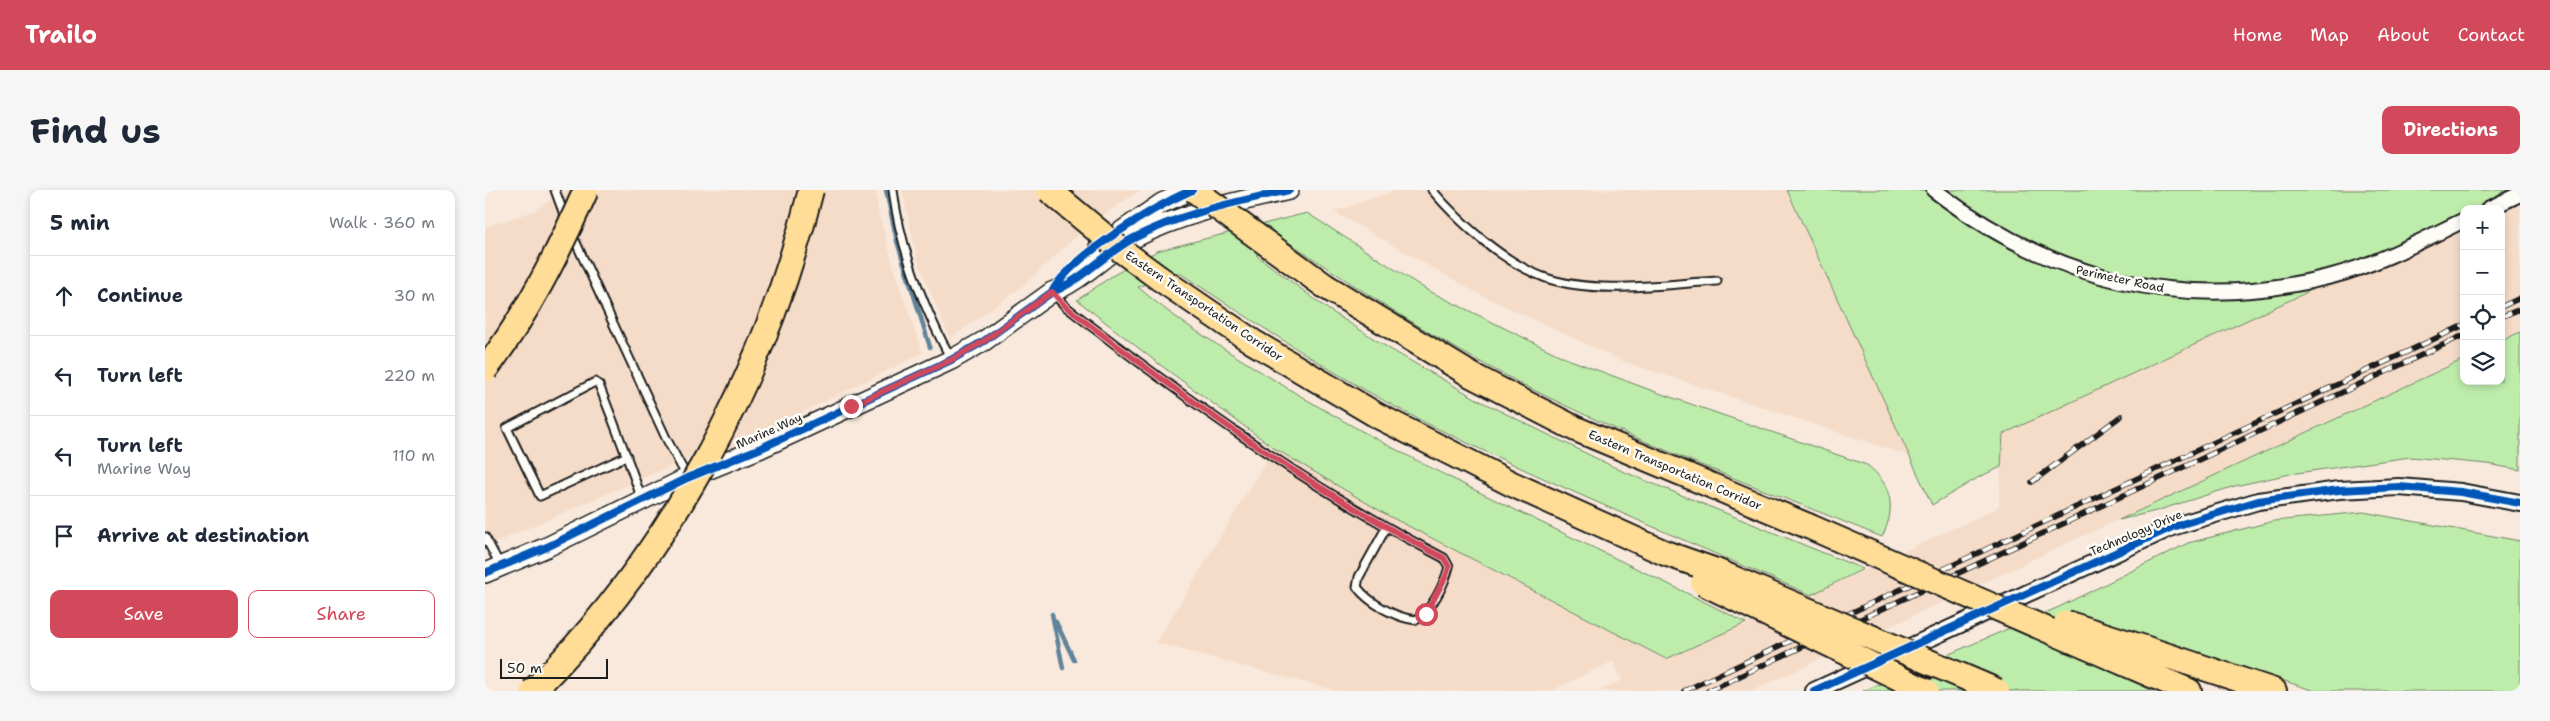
<!DOCTYPE html>
<html lang="en">
<head>
<meta charset="utf-8">
<style>
	body { margin:0; font-family:"Shantell Sans",sans-serif; background:#f6f6f7; color:#1f2937 }
	.controls { position:absolute; right:15px; top:15px; display:grid; overflow:hidden; border-radius:10px; box-shadow:0 2px 8px #0003 }
	.controls button { width:45px; height:45px; display:grid; place-items:center; padding:0; border:0; border-bottom:1px solid #e0e1e3; background:#fff; color:#1f2937; font:25px sans-serif }
	.scale { position:absolute; left:15px; bottom:12px; width:108px; box-sizing:border-box; padding-left:5px; border:2px solid #1c1c1c; border-top:0; font-size:14px; line-height:18px; white-space:nowrap; color:#1c1c1c; -webkit-text-stroke:4px #fdfcf7; paint-order:stroke }
	.stop { position:absolute; width:15px; height:15px; margin:-11px; border:4px solid #d1495b; border-radius:50%; background:#fff }
	.stop.end { background:#d1495b; border-color:#fff; box-shadow:0 1px 5px #0008 }
	.list { margin:0; padding:0; list-style:none }
	h2 { display:flex; justify-content:space-between; align-items:center; height:65px; margin:0; padding:0 20px; font-size:21px }
	h2 small { font-size:16px; font-weight:400; color:#747a83 }
	.list li { display:grid; grid-template-columns:32px 1fr auto; gap:15px; align-items:center; box-sizing:border-box; height:80px; padding:0 20px; border-top:1px solid #e0e1e3 }
	.list b { display:block; font-size:19px; white-space:nowrap }
	.list p { margin:0; font-size:16px; white-space:nowrap; color:#747a83 }
	.list em { font-size:16px; font-style:normal; color:#747a83 }
	.actions { display:flex; gap:10px; padding:15px 20px }
	.actions a { flex:1; padding:11px 0; border:1px solid #d1495b; border-radius:10px; text-align:center; font-size:18px; color:#d1495b }
	.actions .main { background:#d1495b; color:#fff }
	.icon { flex:none; width:28px; height:28px; fill:none; stroke:currentColor; stroke-width:2; stroke-linecap:round; stroke-linejoin:round }
	.map { position:relative; flex:none; width:2035px; height:501px; overflow:hidden; border-radius:10px }
	header { display:flex; align-items:center; gap:30px; box-sizing:border-box; height:70px; padding:0 25px; background:#d1495b; color:#fff }
	header strong { font-size:24px }
	nav { display:flex; gap:28px; margin-inline-start:auto; font-size:18px }
	.intro { display:flex; align-items:center; justify-content:space-between; box-sizing:border-box; height:120px; padding:0 30px }
	h1 { margin:0; font-size:35px }
	.button { padding:12px 22px; border-radius:10px; background:#d1495b; color:#fff; font-size:18px; font-weight:700 }
	main { display:flex; gap:30px; padding:0 30px }
	aside { flex:1; background:#fff; border-radius:10px; box-shadow:0 2px 8px #0003 }
	.map>svg:first-child { display:block }
	.built { fill:#f5dcc9 }
	.green { fill:#beedab; stroke:#6d8464 }
	.lines { fill:none; stroke-linecap:round; stroke-linejoin:round }
	.stream { stroke:#61849b; stroke-width:4.5 }
	.service-casing { stroke:#1c1c1c; stroke-width:11 }
	.minor-casing { stroke:#1c1c1c; stroke-width:18 }
	.tertiary-casing { stroke:#1c1c1c; stroke-width:20 }
	.secondary-casing { stroke:#1c1c1c; stroke-width:22 }
	.motorway-casing { stroke:#1c1c1c; stroke-width:28 }
	.service { stroke:#fdfcf7; stroke-width:7 }
	.minor { stroke:#fdfcf7; stroke-width:14 }
	.tertiary { stroke:#fdfcf7; stroke-width:16 }
	.secondary { stroke:#fdfcf7; stroke-width:19 }
	.motorway { stroke:#ffdd96; stroke-width:24 }
	.rail-casing { stroke:#1c1c1c; stroke-width:5.5 }
	.rail { stroke:#fdfcf7; stroke-width:4; stroke-dasharray:11; stroke-linecap:butt }
	.motorway-bridge-casing { stroke:#1c1c1c; stroke-width:28; stroke-linecap:butt }
	.motorway-bridge { stroke:#ffdd96; stroke-width:24 }
	.cycleway-casing { stroke:#fdfcf7; stroke-width:11 }
	.cycleway { stroke:#0057b8; stroke-width:8 }
	.route { stroke:#d1495b; stroke-width:6 }
	.labels { text-anchor:middle; dominant-baseline:central; stroke-width:5; stroke-linejoin:round; paint-order:stroke }
	.street-label { font-size:12px; fill:#1c1c1c; stroke:#fdfcf7 }
</style>
</head>
<body>
<header>
<strong>Trailo</strong>
<nav><a>Home</a><a>Map</a><a>About</a><a>Contact</a></nav>
</header>
<div class="intro"><h1>Find us</h1><a class="button">Directions</a></div>
<main>
<aside>
<h2>5 min<small>Walk · 360 m</small></h2>
<ul class="list">
<li><svg class="icon" aria-label="ahead" viewBox="0 0 24 24"><path d="M12 20V5M6 11l6-6 6 6"/></svg><div><b>Continue</b></div><em>30 m</em></li>
<li><svg class="icon" aria-label="left" viewBox="0 0 24 24"><path d="M17 20v-9H6M10 6l-5 5 5 5"/></svg><div><b>Turn left</b></div><em>220 m</em></li>
<li><svg class="icon" aria-label="left" viewBox="0 0 24 24"><path d="M17 20v-9H6M10 6l-5 5 5 5"/></svg><div><b>Turn left</b><p>Marine Way</p></div><em>110 m</em></li>
<li><svg class="icon" aria-label="arrive" viewBox="0 0 24 24"><path d="M6 21V4h12l-3 4 3 4H6"/></svg><div><b>Arrive at destination</b></div></li>
</ul>
<div class="actions"><a class="main">Save</a><a>Share</a></div>
</aside>
<div class="map">
<svg width="2035" height="501" viewBox="0 0 2035 501">
	<rect width="100%" height="100%" fill="#f8e9dc"/>
	<filter id="ink" filterUnits="userSpaceOnUse"><feTurbulence type="fractalNoise" baseFrequency=".02" numOctaves="2"/><feDisplacementMap in="SourceGraphic" scale="10" xChannelSelector="R" yChannelSelector="G"/><feConvolveMatrix kernelMatrix="1 2 1 2 8 2 1 2 1" color-interpolation-filters="sRGB"/></filter>
	<g filter="url(#ink)">
		<path class="built" d="M 81,0 L 391,0 L 393,21 L 412,89 L 438,163 L 253,254 L 209,266 L 0,357 L 0,37 L 49,21 Z
			M 417,0 L 656,0 L 621,23 L 583,54 L 539,95 L 465,149 L 433,72 Z
			M 911,0 L 1301,0 L 1425,266 L 1140,172 L 994,104 L 849,22 Z
			M 2035,3 L 2035,142 L 2016,150 L 2016,19 Z
			M 1979,29 L 1979,168 L 1267,501 L 1115,501 L 1137,490 L 1128,471 L 1066,501 L 852,501 L 671,453 L 789,258 L 902,325 L 1181,469 L 1326,405 L 1510,319 L 1514,315 L 1518,244 Z"/>
		<path class="green" d="M 1302,0 L 2035,0 L 2000,19 L 1979,19 L 1979,29 L 1518,244 L 1516,277 L 1494,287 L 1447,315 Z
			M 822,23 L 942,100 L 1080,168 L 1168,201 L 1382,275 C 1408,295 1411,319 1397,347 C 1276,298 1151,253 1035,193 C 954,152 877,101 802,51 L 771,65 L 844,120 L 905,159 L 997,212 L 1137,281 L 1378,379 L 1326,405 C 1197,349 1067,295 941,233 C 854,189 773,134 693,82 L 653,97 C 691,131 738,158 781,185 C 934,281 1100,350 1261,433 L 1181,469 L 902,325 L 789,258 L 674,174 L 592,110 L 627,86 L 672,61 Z
			M 2035,142 L 2035,280 L 2003,274 L 1925,267 L 1805,284 L 1750,296 L 1671,321 L 1634,330 L 1979,169 L 1979,191 L 2016,191 L 2016,151 Z
			M 1878,322 L 2035,351 L 2035,501 L 1830,501 L 1645,440 L 1605,472 L 1668,501 L 1378,501 L 1574,417 L 1703,353 L 1789,331 Z"/>
		<g class="lines">
			<path class="stream" d="M 401,0 L 412,51 L 445,157
				M 567,424 L 578,478
				M 571,432 L 589,470"/>
			<g class="service-casing">
				<path id="service" d="M 70,0 L 81,30
					M 408,0 C 415,58 439,118 466,169
					M 947,0 C 976,34 1019,73 1061,88 C 1111,105 1180,94 1232,91
					M 87,44 L 181,248 L 202,287
					M 568,103 L 580,116 C 700,209 824,298 959,368 L 964,377 C 959,395 947,420 931,430 C 911,428 884,413 872,397 L 874,387 L 901,338
					M 142,266 L 55,306 L 22,238 L 110,192 L 114,195 C 129,233 144,271 157,310
					M 0,347 L 15,375"/>
			</g>
			<g class="minor-casing">
				<path id="minor" d="M 1449,0 C 1568,91 1701,124 1847,86 C 1893,74 1936,51 1979,30
					M 2003,19 L 2035,4"/>
			</g>
			<g class="tertiary-casing">
				<path id="tertiary" d="M 1329,501 L 1687,337 L 1773,311 L 1854,300 L 1914,297 L 1976,302 L 2035,313"/>
			</g>
			<g class="secondary-casing">
				<path id="secondary" d="M 614,57 L 677,13 L 707,0
					M 0,383 L 62,357 L 202,288 L 276,258 L 466,170 L 499,151 L 567,102 C 594,92 620,64 647,49 C 696,23 751,12 804,0"/>
			</g>
			<g class="motorway-casing">
				<path id="motorway" d="M 788,58 L 840,96 L 986,185 L 1091,239 L 1323,336
					M 674,88 L 768,152 L 893,226 L 1027,294 L 1180,363 L 1231,381
					M 1653,456 L 1789,501
					M 1641,474 L 1704,501"/>
			</g>
			<use href="#service" class="service"/>
			<use href="#minor" class="minor"/>
			<use href="#tertiary" class="tertiary"/>
			<use href="#secondary" class="secondary"/>
			<use href="#motorway" class="motorway"/>
			<g class="rail-casing">
				<path id="rail" d="M 2016,117 L 2035,108
					M 2016,127 L 2035,119
					M 1547,292 L 1636,226
					M 1199,501 L 1979,135
					M 1223,501 L 1979,145"/>
			</g>
			<use href="#rail" class="rail"/>
			<g class="motorway-bridge-casing">
				<path id="motorway-bridge" d="M 564,0 L 636,60 L 674,88
					M 709,0 L 788,58
					M 0,180 C 42,125 73,63 101,0
					M 1323,336 L 1641,474
					M 1231,381 L 1512,501
					M 1218,393 L 1441,501
					M 1581,433 L 1653,456
					M 48,501 C 185,365 280,186 326,0"/>
			</g>
			<use href="#motorway-bridge" class="motorway-bridge"/>
			<g class="cycleway-casing">
				<path id="cycleway" d="M 567,102 C 586,66 669,17 707,0
					M 0,383 L 62,357 L 202,288 L 276,258 L 466,170 L 499,151 L 567,102 C 594,92 620,64 647,49 C 696,23 751,12 804,0
					M 1329,501 L 1687,337 L 1773,311 L 1854,300 L 1914,297 L 1976,302 L 2035,313"/>
			</g>
			<use href="#cycleway" class="cycleway"/>
		</g>
	</g>
	<g class="lines" filter="url(#ink)">
		<path class="route" d="M 366,216 L 466,170 L 499,151 L 567,102 L 580,116 C 700,209 824,298 959,368 L 964,377 L 961,386 L 941,424"/>
	</g>
	<g class="labels">
		<g class="street-label">
			<text transform="translate(1635 89) rotate(12)">Perimeter Road</text>
			<text transform="translate(719 116) rotate(34)">Eastern Transportation Corridor</text>
			<text transform="translate(284 241) rotate(-24)">Marine Way</text>
			<text transform="translate(1190 280) rotate(23)">Eastern Transportation Corridor</text>
			<text transform="translate(1651 343) rotate(-23)">Technology Drive</text>
		</g>
	</g>
</svg>
<div class="controls">
<button>+</button>
<button>−</button>
<button><svg class="icon" aria-label="locate" viewBox="0 0 24 24"><circle cx="12" cy="12" r="6"/><path d="M12 2v4M12 18v4M2 12h4M18 12h4"/></svg></button>
<button><svg class="icon" aria-label="layers" viewBox="0 0 24 24"><path d="M12 4l9 5-9 5-9-5zM3 14l9 5 9-5"/></svg></button>
</div>
<div class="scale">50 m</div>
<div class="stop" style="left:941px;top:424px"></div>
<div class="stop end" style="left:366px;top:216px"></div>
</div>
</main>
</body>
</html>
